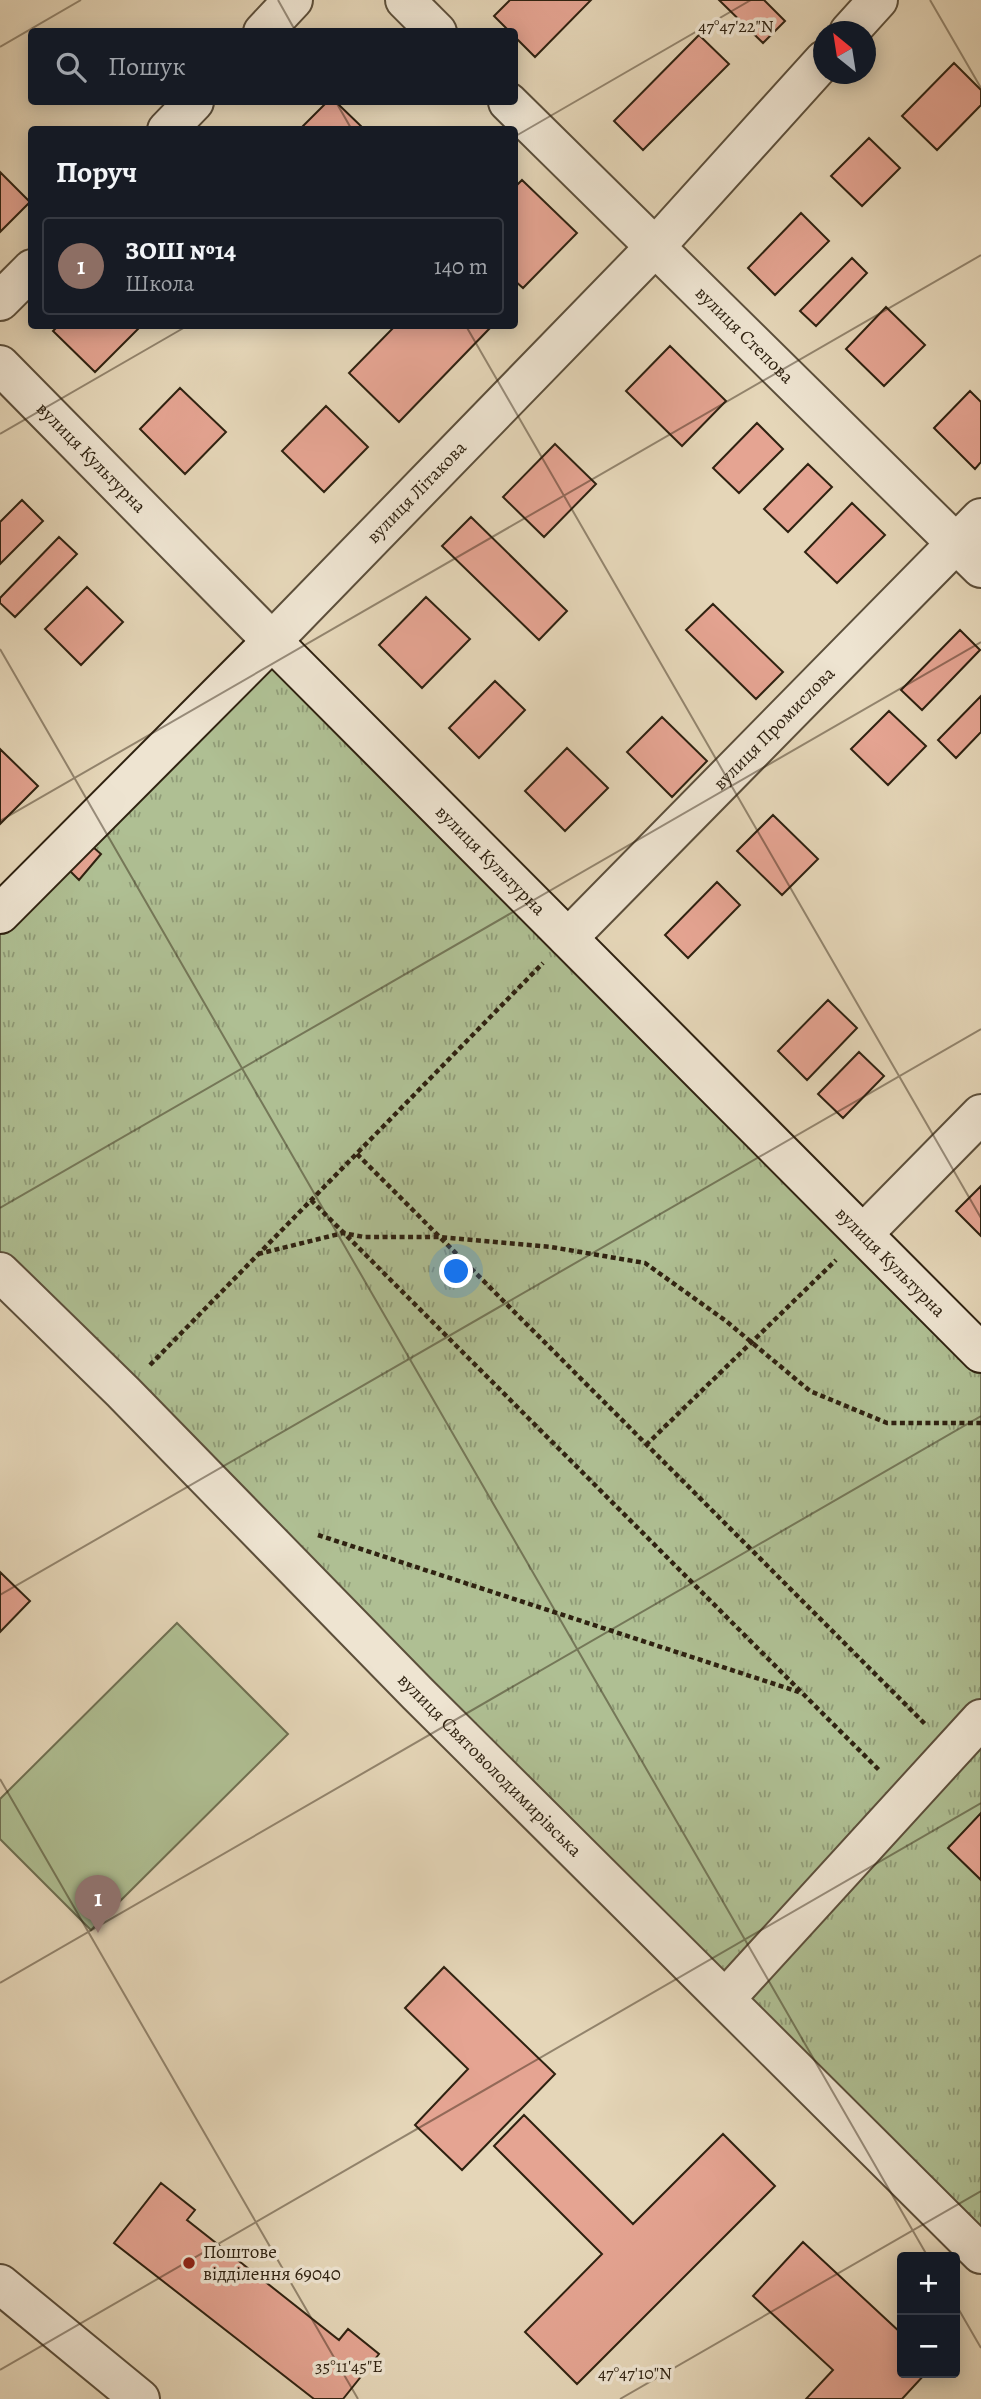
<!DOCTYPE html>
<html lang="uk">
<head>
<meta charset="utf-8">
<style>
	body { margin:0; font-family:Alegreya,serif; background:#20242c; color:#f1f3f6 }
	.controls { position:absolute; right:21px; bottom:21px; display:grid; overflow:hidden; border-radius:7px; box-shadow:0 4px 18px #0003 }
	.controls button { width:63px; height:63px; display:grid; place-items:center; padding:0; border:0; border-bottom:2px solid #363941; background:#171b24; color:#f1f3f6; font:35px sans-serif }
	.compass { position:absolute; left:813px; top:21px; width:63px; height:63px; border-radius:50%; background:#171b24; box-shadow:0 4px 18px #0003; rotate:330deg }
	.you { position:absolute; left:457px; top:1272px; width:24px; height:24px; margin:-18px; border:5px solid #fff; border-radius:50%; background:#1a73e8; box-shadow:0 0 0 10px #1a73e833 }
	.badge { display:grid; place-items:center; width:46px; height:46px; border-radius:50%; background:#c59692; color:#fff; font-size:23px; font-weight:700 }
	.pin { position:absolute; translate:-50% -58px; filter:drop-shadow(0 2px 4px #0008) }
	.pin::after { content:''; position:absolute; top:37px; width:24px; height:21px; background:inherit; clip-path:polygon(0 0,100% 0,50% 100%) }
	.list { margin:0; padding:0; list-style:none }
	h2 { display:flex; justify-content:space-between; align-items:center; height:91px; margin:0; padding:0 28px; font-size:30px }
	h2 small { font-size:23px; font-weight:400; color:#9ea1a6 }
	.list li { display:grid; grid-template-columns:46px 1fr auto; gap:21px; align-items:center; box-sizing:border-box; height:98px; margin:0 14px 14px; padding:0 14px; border:2px solid #363941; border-radius:7px }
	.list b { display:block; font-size:26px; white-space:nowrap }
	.list p { margin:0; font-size:23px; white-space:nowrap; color:#9ea1a6 }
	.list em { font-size:23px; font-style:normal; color:#9ea1a6 }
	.icon { flex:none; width:38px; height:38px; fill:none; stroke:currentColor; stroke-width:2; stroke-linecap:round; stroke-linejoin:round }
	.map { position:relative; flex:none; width:981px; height:2399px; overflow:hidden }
	.search { position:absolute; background:#171b24; box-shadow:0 4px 18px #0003; left:28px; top:28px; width:490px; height:77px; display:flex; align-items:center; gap:18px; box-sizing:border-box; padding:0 24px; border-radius:7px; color:#9ea1a6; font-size:26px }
	.panel { position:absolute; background:#171b24; box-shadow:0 4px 18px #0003; left:28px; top:126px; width:490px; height:203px; border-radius:7px }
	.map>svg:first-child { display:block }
	.grass { fill:url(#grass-tufts); stroke:#6f7052; stroke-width:2 }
	.pitch { fill:#afbf93; stroke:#6f7052; stroke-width:2 }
	.building { fill:#e5a492; stroke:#2f2211; stroke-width:2 }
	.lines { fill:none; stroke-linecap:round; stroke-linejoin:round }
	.street-casing { stroke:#5c4f3b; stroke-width:42 }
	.secondary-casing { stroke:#2f2211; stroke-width:42 }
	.path { stroke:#2f2211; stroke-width:4.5; stroke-dasharray:5 3.5; stroke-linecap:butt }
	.street { stroke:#eee4d1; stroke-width:38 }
	.secondary { stroke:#eee4d1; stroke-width:38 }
	.ticks { fill:none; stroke:#2f2211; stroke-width:2; stroke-opacity:0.45 }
	.poi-dot { fill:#8f2418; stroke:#eee4d1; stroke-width:2.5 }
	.labels { text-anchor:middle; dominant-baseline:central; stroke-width:7; stroke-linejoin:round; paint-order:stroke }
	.street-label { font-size:19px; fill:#2f2211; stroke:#eee4d1 }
	.poi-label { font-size:19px; fill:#2f2211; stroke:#eee4d1; text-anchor:start }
	.ticks-label { font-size:18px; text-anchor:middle; fill:#2f2211; stroke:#eee4d1; stroke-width:7; stroke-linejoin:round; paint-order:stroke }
</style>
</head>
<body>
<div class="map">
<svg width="981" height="2399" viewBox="0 0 981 2399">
	<defs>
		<pattern id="grass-tufts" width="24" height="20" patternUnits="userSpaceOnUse" patternTransform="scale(1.75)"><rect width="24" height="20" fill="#afbf93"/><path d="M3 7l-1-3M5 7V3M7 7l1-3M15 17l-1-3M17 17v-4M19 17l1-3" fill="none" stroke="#8f9b77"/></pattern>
	</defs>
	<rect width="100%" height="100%" fill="#e5d6b8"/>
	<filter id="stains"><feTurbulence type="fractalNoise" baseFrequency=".00286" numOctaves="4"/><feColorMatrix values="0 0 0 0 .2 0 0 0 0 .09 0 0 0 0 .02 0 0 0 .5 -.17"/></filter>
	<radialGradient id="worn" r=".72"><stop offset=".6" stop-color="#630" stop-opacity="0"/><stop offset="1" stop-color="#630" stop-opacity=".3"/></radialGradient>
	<path class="grass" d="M 272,641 L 981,1353 L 981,2254 L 0,1272 L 0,914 Z"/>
	<path class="pitch" d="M 177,1623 L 288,1734 L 91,1930 L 0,1839 L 0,1799 Z"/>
	<path class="building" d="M 510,0 L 591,0 L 535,57 L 514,36 L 514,32 L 510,32 L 494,16 Z
		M 719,0 L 764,0 L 785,21 L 763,43 Z
		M 699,35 L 729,64 L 643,150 L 614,121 Z
		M 954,63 L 981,90 L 981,105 L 937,150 L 902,116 Z
		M 327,102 L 336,102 L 365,130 L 299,130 Z
		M 869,138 L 900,168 L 862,206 L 831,176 Z
		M 0,172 L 30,202 L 0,232 Z
		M 522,180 L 577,233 L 523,288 L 514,280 L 514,188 Z
		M 801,213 L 829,241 L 775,295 L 748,268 Z
		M 852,258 L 867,273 L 816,326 L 800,311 Z
		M 886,307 L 925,345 L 884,386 L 846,349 Z
		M 58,326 L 141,326 L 95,372 L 53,331 Z
		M 395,326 L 485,326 L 489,329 L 399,422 L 349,373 Z
		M 670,346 L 726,401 L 682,446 L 626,391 Z
		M 180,388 L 226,432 L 185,474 L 140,429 Z
		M 970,391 L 981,402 L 981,462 L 975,469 L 934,428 Z
		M 326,406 L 368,447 L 324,492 L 282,451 Z
		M 757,423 L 783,449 L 739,493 L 713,468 Z
		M 555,444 L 596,484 L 544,537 L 503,497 Z
		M 808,464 L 832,487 L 788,532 L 764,509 Z
		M 22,500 L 43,521 L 0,564 L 0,522 Z
		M 852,503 L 885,535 L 837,583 L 805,552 Z
		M 471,517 L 567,611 L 539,640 L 442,546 Z
		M 59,537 L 77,554 L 15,617 L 0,603 L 0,598 Z
		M 87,587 L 123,622 L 81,665 L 45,629 Z
		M 426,597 L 470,639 L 422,688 L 379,645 Z
		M 713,604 L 783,672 L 756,699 L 686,630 Z
		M 960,630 L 980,650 L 922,710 L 901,690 Z
		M 495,681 L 525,710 L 479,758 L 449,728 Z
		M 981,696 L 981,732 L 956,758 L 938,740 Z
		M 889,711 L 926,746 L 888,785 L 851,749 Z
		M 662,717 L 707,761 L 672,797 L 627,752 Z
		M 567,748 L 608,788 L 565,831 L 525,791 Z
		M 0,749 L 38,786 L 0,824 Z
		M 773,815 L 818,859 L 782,895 L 737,851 Z
		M 85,840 L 101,854 L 79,880 L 62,863 Z
		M 717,882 L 740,905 L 688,958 L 665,935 Z
		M 828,1000 L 857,1028 L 807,1080 L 778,1051 Z
		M 859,1052 L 884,1076 L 843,1118 L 818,1094 Z
		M 981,1186 L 981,1236 L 956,1211 Z
		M 0,1572 L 30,1601 L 0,1632 Z
		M 981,1813 L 981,1880 L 948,1848 Z
		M 444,1967 L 555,2074 L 462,2170 L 415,2125 L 468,2069 L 405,2008 Z
		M 524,2115 L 633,2224 L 723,2134 L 775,2186 L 577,2384 L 525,2332 L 602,2254 L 494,2146 Z
		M 161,2183 L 195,2210 L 187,2220 L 339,2340 L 348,2329 L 379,2354 L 343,2399 L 314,2399 L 114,2243 Z
		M 803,2242 L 902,2334 L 902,2373 L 926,2373 L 902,2399 L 806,2399 L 833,2370 L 753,2296 Z"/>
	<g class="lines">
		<g class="street-casing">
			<g id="street">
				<path d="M 405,0 L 437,32"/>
				<path d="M 263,32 L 293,0"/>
				<path d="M 849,32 L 878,0"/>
				<path id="s1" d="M 508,102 L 981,568"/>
				<path d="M 167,130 L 194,102"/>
				<path d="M 0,301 L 32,269"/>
				<path id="s2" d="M 0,365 L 272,641 L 655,247 L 824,60"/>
				<path id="s3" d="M 568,938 L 981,518"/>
				<path d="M 863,1234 L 981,1114"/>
				<path id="s4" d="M 0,1272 L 123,1392 L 418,1694 L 981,2254"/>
				<path d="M 726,1998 L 981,1719"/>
				<path d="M 0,2284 L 140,2399"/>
			</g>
		</g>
		<g class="secondary-casing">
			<g id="secondary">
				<path id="s5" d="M 0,914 L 272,641 L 981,1353"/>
			</g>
		</g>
		<path class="path" d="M 357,1154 L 927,1726
			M 311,1200 L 881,1772
			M 258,1254 L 343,1233 L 364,1237 L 440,1237 L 551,1247 L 645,1263 L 726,1321 L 810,1391 L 887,1423 L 981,1423
			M 150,1365 L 543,963
			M 646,1445 L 836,1260
			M 318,1535 L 799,1692"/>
		<use href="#street" class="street"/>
		<use href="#secondary" class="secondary"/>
	</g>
	<path class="ticks" d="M 278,0 L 296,32M 930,0 L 981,88M 0,47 L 81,0M 336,102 L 352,130M 514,137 L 751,0M 466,326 L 981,1218M 0,434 L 187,326M 0,649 L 928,2257M 0,821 L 981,255M 0,1208 L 981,642M 0,1595 L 981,1029M 0,1779 L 358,2399M 0,1983 L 981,1416M 955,2303 L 981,2348M 0,2370 L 981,1803M 620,2399 L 981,2191"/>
	<circle class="poi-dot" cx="189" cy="2263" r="7"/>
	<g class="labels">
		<g class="street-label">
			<text stroke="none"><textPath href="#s1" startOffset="332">вулиця Степова</textPath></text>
			<text stroke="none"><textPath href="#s2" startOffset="130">вулиця Культурна</textPath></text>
			<text stroke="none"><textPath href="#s2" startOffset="595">вулиця Літакова</textPath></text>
			<text stroke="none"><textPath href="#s3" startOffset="294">вулиця Промислова</textPath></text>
			<text stroke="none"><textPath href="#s5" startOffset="695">вулиця Культурна</textPath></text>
			<text stroke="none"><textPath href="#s5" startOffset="1262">вулиця Культурна</textPath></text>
			<text stroke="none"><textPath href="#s4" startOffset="695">вулиця Святоволодимирівська</textPath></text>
		</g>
		<g class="poi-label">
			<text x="203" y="2252">Поштове<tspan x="203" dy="22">відділення 69040</tspan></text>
		</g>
	</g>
	<g class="ticks-label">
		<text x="736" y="32">47°47'22"N</text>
		<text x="349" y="2372">35°11'45"E</text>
		<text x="635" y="2379">47°47'10"N</text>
	</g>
	<rect width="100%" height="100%" filter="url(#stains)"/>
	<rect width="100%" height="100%" fill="url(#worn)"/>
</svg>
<div class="controls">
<button>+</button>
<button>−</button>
</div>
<svg class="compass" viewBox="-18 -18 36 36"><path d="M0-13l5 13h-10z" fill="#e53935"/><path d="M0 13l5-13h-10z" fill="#9ea1a6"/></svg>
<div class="you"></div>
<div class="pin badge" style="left:98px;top:1933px;background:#8d6e63">1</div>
<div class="search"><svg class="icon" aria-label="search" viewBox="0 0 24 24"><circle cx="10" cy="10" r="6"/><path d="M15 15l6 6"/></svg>Пошук</div>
<section class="panel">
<h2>Поруч<small></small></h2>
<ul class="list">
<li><span class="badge" style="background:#8d6e63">1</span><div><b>ЗОШ №14</b><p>Школа</p></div><em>140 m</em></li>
</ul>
</section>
</div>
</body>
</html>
